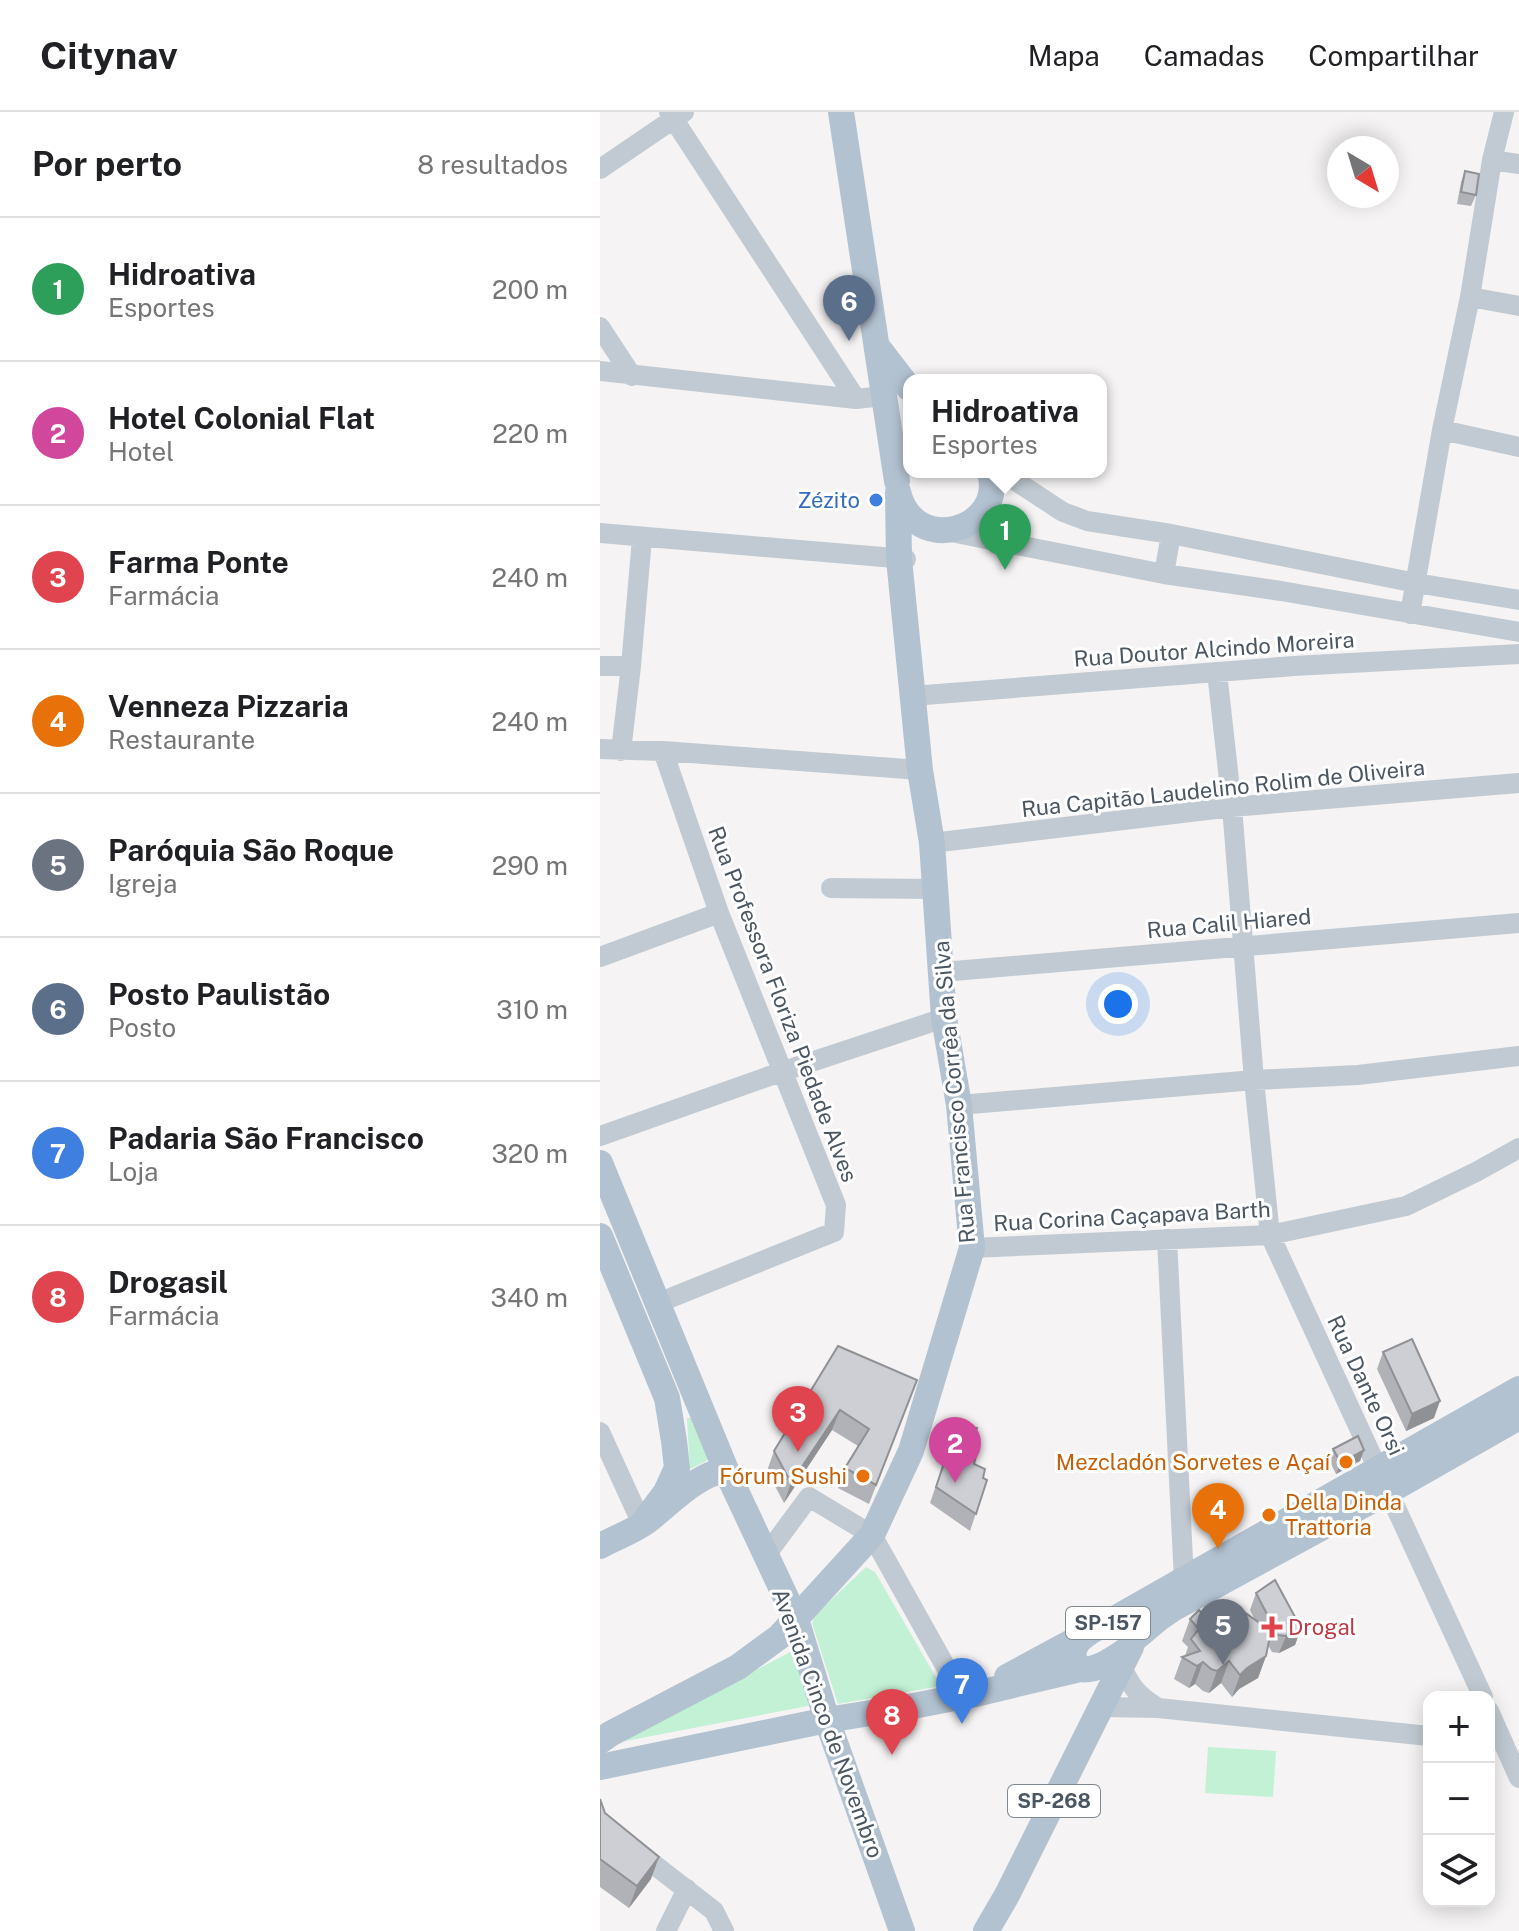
<!DOCTYPE html>
<html lang="pt">
<head>
<meta charset="utf-8">
<style>
	body { margin:0; font-family:"Public Sans",sans-serif; background:#f2f2f2; color:#202124 }
	.controls { position:absolute; right:24px; bottom:24px; display:grid; overflow:hidden; border-radius:16px; box-shadow:0 4px 20px #0003 }
	.controls button { width:72px; height:72px; display:grid; place-items:center; padding:0; border:0; border-bottom:2px solid #e0e0e0; background:#fff; color:#202124; font:40px sans-serif }
	.compass { position:absolute; left:727px; top:24px; width:72px; height:72px; border-radius:50%; background:#fff; box-shadow:0 4px 20px #0003; rotate:142deg }
	.you { position:absolute; left:518px; top:892px; width:28px; height:28px; margin:-20px; border:6px solid #fff; border-radius:50%; background:#1a73e8; box-shadow:0 0 0 12px #1a73e833 }
	.badge { display:grid; place-items:center; width:52px; height:52px; border-radius:50%; background:#0b8043; color:#fff; font-size:26px; font-weight:700 }
	.pin { position:absolute; translate:-50% -66px; filter:drop-shadow(0 2px 4px #0008) }
	.pin::after { content:''; position:absolute; top:42px; width:28px; height:24px; background:inherit; clip-path:polygon(0 0,100% 0,50% 100%) }
	.popup { position:absolute; left:303px; top:262px; width:204px; height:104px; box-sizing:border-box; display:grid; place-content:center; border-radius:16px; background:#fff; filter:drop-shadow(0 2px 6px #0005); font-size:26px; white-space:nowrap; color:#757577 }
	.popup b { font-size:30px; color:#202124 }
	.popup::after { content:''; position:absolute; left:50%; top:100%; margin-left:-16px; border:16px solid transparent; border-top-color:#fff }
	.list { margin:0; padding:0; list-style:none }
	h2 { display:flex; justify-content:space-between; align-items:center; height:104px; margin:0; padding:0 32px; font-size:34px }
	h2 small { font-size:26px; font-weight:400; color:#757577 }
	.list li { display:grid; grid-template-columns:52px 1fr auto; gap:24px; align-items:center; box-sizing:border-box; height:144px; padding:0 32px; border-top:2px solid #e0e0e0 }
	.list b { display:block; font-size:30px; white-space:nowrap }
	.list p { margin:0; font-size:26px; white-space:nowrap; color:#757577 }
	.list em { font-size:26px; font-style:normal; color:#757577 }
	.icon { flex:none; width:44px; height:44px; fill:none; stroke:currentColor; stroke-width:2; stroke-linecap:round; stroke-linejoin:round }
	.map { position:relative; flex:none; width:919px; height:1819px; overflow:hidden }
	header { display:flex; align-items:center; gap:48px; box-sizing:border-box; height:112px; padding:0 40px; background:#fff; border-bottom:2px solid #e0e0e0 }
	header strong { font-size:38px }
	nav { display:flex; gap:44px; margin-inline-start:auto; font-size:28px }
	main { display:flex }
	aside { flex:1; background:#fff }
	.map>svg:first-child { display:block }
	.green { fill:#c3f1d5 }
	.lines { fill:none; stroke-linecap:round; stroke-linejoin:round }
	.minor { stroke:#c1cad2; stroke-width:20 }
	.major { stroke:#b3c2d1; stroke-width:26 }
	.wall { fill:#b0b2b7 }
	.shaded-wall { fill:#909195 }
	.building { fill:#cdcfd5; stroke:#909195; stroke-width:2 }
	.shop-dot { fill:#3f7fe0; stroke:#fff; stroke-width:3 }
	.food-dot { fill:#e8710a; stroke:#fff; stroke-width:3 }
	.health-dot { fill:#e0444e; stroke:#fff; stroke-width:3 }
	.labels { text-anchor:middle; dominant-baseline:central; stroke-width:6; stroke-linejoin:round; paint-order:stroke }
	.shield { fill:#fff; stroke:#808990; stroke-width:2 }
	.shield-label { font-size:20px; font-weight:bold; fill:#4a5661 }
	.shop-label { font-size:22px; fill:#366cbe; stroke:#fff; text-anchor:end }
	.street-label { font-size:22px; fill:#4a5661; stroke:#fff }
	.food-label { font-size:22px; fill:#c56008; stroke:#fff; text-anchor:end }
	.health-label { font-size:22px; fill:#be3a42; stroke:#fff; text-anchor:start }
</style>
</head>
<body>
<header>
<strong>Citynav</strong>
<nav><a>Mapa</a><a>Camadas</a><a>Compartilhar</a></nav>
</header>
<main>
<aside>
<h2>Por perto<small>8 resultados</small></h2>
<ul class="list">
<li><span class="badge" style="background:#2e9e5b">1</span><div><b>Hidroativa</b><p>Esportes</p></div><em>200 m</em></li>
<li><span class="badge" style="background:#d1479c">2</span><div><b>Hotel Colonial Flat</b><p>Hotel</p></div><em>220 m</em></li>
<li><span class="badge" style="background:#e0444e">3</span><div><b>Farma Ponte</b><p>Farmácia</p></div><em>240 m</em></li>
<li><span class="badge" style="background:#e8710a">4</span><div><b>Venneza Pizzaria</b><p>Restaurante</p></div><em>240 m</em></li>
<li><span class="badge" style="background:#6b7280">5</span><div><b>Paróquia São Roque</b><p>Igreja</p></div><em>290 m</em></li>
<li><span class="badge" style="background:#5c6f8a">6</span><div><b>Posto Paulistão</b><p>Posto</p></div><em>310 m</em></li>
<li><span class="badge" style="background:#3f7fe0">7</span><div><b>Padaria São Francisco</b><p>Loja</p></div><em>320 m</em></li>
<li><span class="badge" style="background:#e0444e">8</span><div><b>Drogasil</b><p>Farmácia</p></div><em>340 m</em></li>
</ul>
</aside>
<div class="map">
<svg width="919" height="1819" viewBox="0 0 919 1819">
	<rect width="100%" height="100%" fill="#f5f3f3"/>
	<path class="green" d="M 87,1306 L 95,1306 L 110,1347 L 90,1357 Z
		M 266,1455 L 275,1460 L 341,1574 L 238,1592 L 212,1511 L 214,1504 Z
		M 194,1538 L 213,1593 L 20,1630 Z
		M 608,1635 L 676,1639 L 673,1685 L 605,1681 Z"/>
	<g class="lines">
		<path class="minor" d="M 69,0 L 256,287
			M 892,48 L 919,52
			M 0,57 L 84,0
			M 870,185 L 919,194
			M 0,215 L 32,264
			M 0,259 L 256,287 L 283,284
			M 842,318 L 919,335
			M 402,360 L 463,400 L 487,409 L 571,422 L 816,471 L 919,488
			M 346,419 L 564,462 L 681,479 L 919,520
			M 0,421 L 306,447
			M 564,462 L 571,422
			M 810,502 L 842,318 L 870,185 L 892,48 L 904,0
			M 0,554 L 31,554
			M 617,560 L 632,695 L 654,968 L 670,1123 L 883,1585
			M 312,584 L 694,554 L 919,542
			M 0,637 L 63,639 L 320,658
			M 21,639 L 31,554 L 42,426
			M 332,731 L 632,695 L 919,671
			M 231,776 L 335,777
			M 0,845 L 119,801
			M 342,860 L 919,811
			M 359,993 L 654,968 L 758,963 L 919,944
			M 0,1024 L 181,960 L 344,906
			M 567,1127 L 584,1468 L 589,1478
			M 372,1136 L 670,1123 L 806,1094 L 876,1060 L 919,1036
			M 58,1191 L 234,1120 L 236,1093 L 119,801 L 63,639
			M 0,1320 L 42,1412
			M 166,1443 L 209,1385 L 272,1423 L 362,1584
			M 521,1554 C 532,1576 537,1583 558,1596
			M 500,1595 L 558,1596 L 829,1624
			M 889,1599 L 919,1666
			M 34,1737 L 114,1799 L 124,1819
			M 66,1819 L 87,1777"/>
		<path class="major" d="M 241,0 L 297,369
			M 279,237 L 309,276
			M 298,380 C 313,445 406,419 390,360
			M 0,1051 L 126,1358 L 196,1507 L 227,1608 L 302,1819
			M 0,1124 L 67,1286 L 74,1329 L 77,1356 L 66,1380 L 42,1412
			M 0,1434 C 15,1426 32,1420 46,1410 C 70,1392 95,1363 126,1358
			M 509,1510 L 919,1277
			M 509,1510 C 522,1513 534,1520 531,1535 C 516,1545 497,1560 480,1557 C 460,1533 491,1518 509,1510 Z
			M 532,1529 L 558,1507 L 574,1496 L 789,1379 L 919,1305
			M 407,1565 L 481,1525
			M 0,1629 L 10,1622 L 138,1555 L 179,1525 L 272,1423 L 311,1339 L 372,1136 L 359,993 L 344,906 L 332,731 L 320,658 L 299,447 L 298,383
			M 0,1655 L 227,1608 L 308,1595 L 375,1582 L 480,1557
			M 386,1819 L 407,1783 L 531,1535"/>
	</g>
	<path class="wall" d="M 865,59 L 876,83 L 871,94 L 857,92 L 861,70 Z
		M 238,1234 L 309,1288 L 269,1392 L 238,1376 L 245,1356 L 258,1334 L 232,1318 L 184,1391 L 167,1359 L 174,1339 Z
		M 783,1240 L 834,1306 L 806,1319 L 777,1257 Z
		M 357,1312 L 372,1330 L 374,1352 L 383,1366 L 387,1368 L 370,1419 L 330,1391 Z
		M 733,1337 L 764,1338 L 760,1349 L 736,1362 L 729,1348 Z
		M 656,1481 L 701,1516 L 695,1533 L 679,1541 L 672,1540 L 668,1533 L 666,1544 L 658,1566 L 639,1577 L 632,1585 L 621,1571 L 609,1581 L 603,1579 L 595,1572 L 589,1576 L 574,1567 L 582,1545 L 585,1544 L 588,1535 L 582,1529 L 590,1507 L 635,1516 L 655,1508 L 650,1498 Z
		M 0,1687 L 5,1701 L 51,1767 L 29,1796 L 0,1775 Z"/>
	<path class="shaded-wall" d="M 840,1289 L 834,1306 L 806,1319 L 812,1302 Z
		M 240,1298 L 232,1318 L 184,1391 L 191,1371 Z
		M 764,1338 L 760,1349 L 736,1362 L 741,1351 Z
		M 701,1516 L 695,1533 L 679,1541 L 686,1524 Z
		M 666,1544 L 658,1566 L 639,1577 L 632,1585 L 640,1563 L 647,1556 Z
		M 629,1549 L 621,1571 L 609,1581 L 617,1559 Z
		M 603,1550 L 595,1572 L 589,1576 L 597,1554 Z
		M 59,1745 L 51,1767 L 29,1796 L 37,1774 Z"/>
	<path class="building" d="M 865,59 L 879,62 L 876,83 L 861,80 Z
		M 812,1227 L 840,1289 L 812,1302 L 783,1240 Z
		M 238,1234 L 317,1268 L 276,1373 L 245,1356 L 269,1317 L 240,1298 L 191,1371 L 174,1339 Z
		M 357,1312 L 377,1316 L 372,1330 L 379,1332 L 374,1352 L 385,1357 L 383,1366 L 387,1368 L 376,1402 L 336,1375 Z
		M 758,1324 L 764,1338 L 741,1351 L 733,1337 Z
		M 675,1468 L 701,1516 L 686,1524 L 678,1523 L 656,1481 Z
		M 599,1498 L 609,1510 L 616,1501 L 625,1502 L 635,1516 L 644,1500 L 671,1519 L 666,1544 L 647,1556 L 640,1563 L 629,1549 L 617,1559 L 611,1557 L 603,1550 L 597,1554 L 582,1545 L 600,1539 L 591,1527 L 599,1517 L 590,1507 Z
		M 0,1687 L 5,1701 L 59,1745 L 37,1774 L 0,1747 Z"/>
	<circle class="shop-dot" cx="276" cy="388" r="8"/>
	<g class="food-dot">
		<circle cx="746" cy="1350" r="8"/>
		<circle cx="263" cy="1364" r="8"/>
		<circle cx="669" cy="1403" r="8"/>
	</g>
	<path class="health-dot" d="M668 1503h8v8h8v8h-8v8h-8v-8h-8v-8h8z"/>
	<g class="labels">
		<g class="shield">
			<rect x="466" y="1495" width="84" height="32" rx="6"/>
			<rect x="408" y="1673" width="92" height="32" rx="6"/>
		</g>
		<g class="shield-label">
			<text x="508" y="1511">SP-157</text>
			<text x="454" y="1689">SP-268</text>
		</g>
		<g class="shop-label">
			<text x="260" y="388">Zézito</text>
		</g>
		<g class="street-label">
			<text transform="translate(614 537) rotate(-4)">Rua Doutor Alcindo Moreira</text>
			<text transform="translate(623 676) rotate(-6)">Rua Capitão Laudelino Rolim de Oliveira</text>
			<text transform="translate(629 811) rotate(-5)">Rua Calil Hiared</text>
			<text transform="translate(183 892) rotate(69)">Rua Professora Floriza Piedade Alves</text>
			<text transform="translate(354 980) rotate(-95)">Rua Francisco Corrêa da Silva</text>
			<text transform="translate(532 1104) rotate(-3)">Rua Corina Caçapava Barth</text>
			<text transform="translate(766 1273) rotate(65)">Rua Dante Orsi</text>
			<text transform="translate(228 1611) rotate(70)">Avenida Cinco de Novembro</text>
		</g>
		<g class="food-label">
			<text x="730" y="1350">Mezcladón Sorvetes e Açaí</text>
			<text x="247" y="1364">Fórum Sushi</text>
			<text x="685" y="1390" text-anchor="start">Della Dinda<tspan x="685" dy="25">Trattoria</tspan></text>
		</g>
		<g class="health-label">
			<text x="688" y="1515">Drogal</text>
		</g>
	</g>
</svg>
<div class="controls">
<button>+</button>
<button>−</button>
<button><svg class="icon" aria-label="layers" viewBox="0 0 24 24"><path d="M12 4l9 5-9 5-9-5zM3 14l9 5 9-5"/></svg></button>
</div>
<svg class="compass" viewBox="-18 -18 36 36"><path d="M0-13l5 13h-10z" fill="#e53935"/><path d="M0 13l5-13h-10z" fill="#757577"/></svg>
<div class="you"></div>
<div class="pin badge" style="left:405px;top:458px;background:#2e9e5b">1</div>
<div class="popup"><b>Hidroativa</b>Esportes</div>
<div class="pin badge" style="left:355px;top:1371px;background:#d1479c">2</div>
<div class="pin badge" style="left:198px;top:1340px;background:#e0444e">3</div>
<div class="pin badge" style="left:618px;top:1437px;background:#e8710a">4</div>
<div class="pin badge" style="left:623px;top:1553px;background:#6b7280">5</div>
<div class="pin badge" style="left:249px;top:229px;background:#5c6f8a">6</div>
<div class="pin badge" style="left:362px;top:1612px;background:#3f7fe0">7</div>
<div class="pin badge" style="left:292px;top:1643px;background:#e0444e">8</div>
</div>
</main>
</body>
</html>
